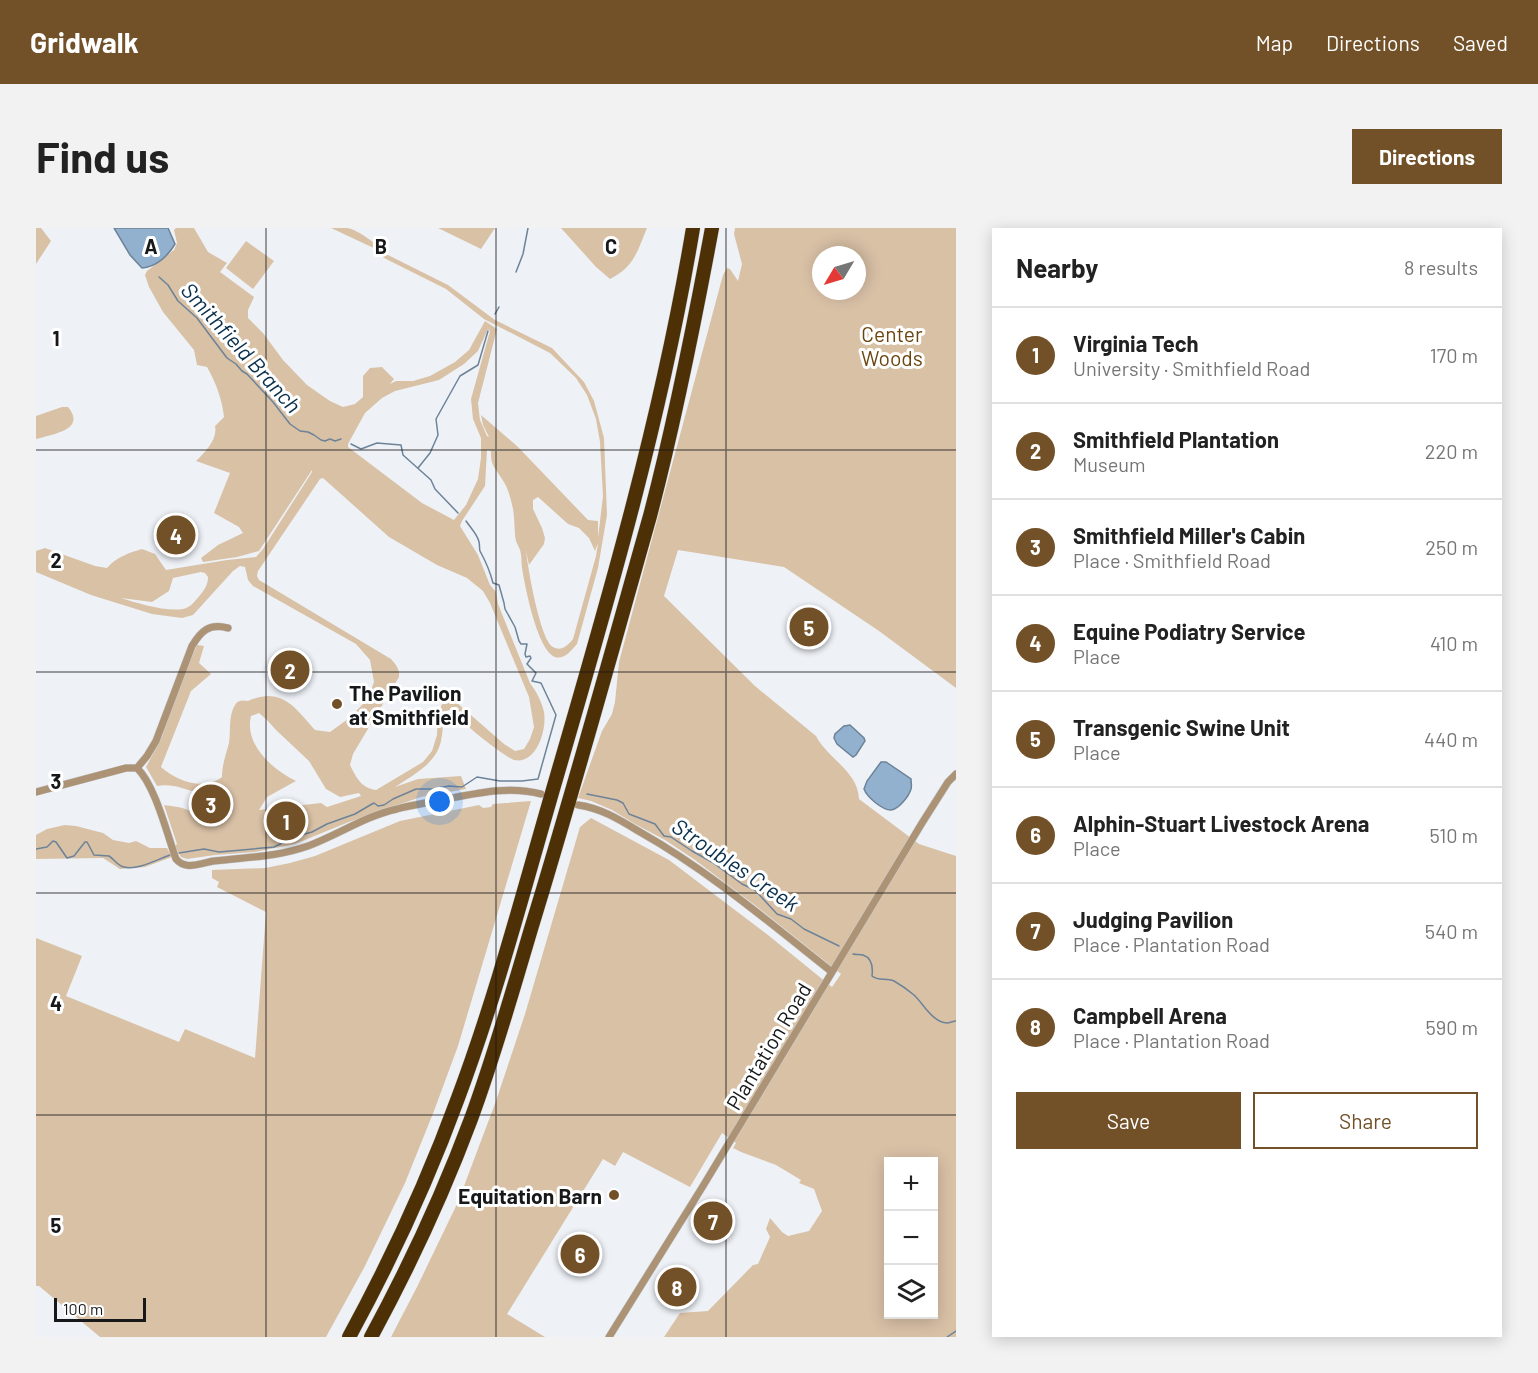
<!DOCTYPE html>
<html lang="en">
<head>
<meta charset="utf-8">
<style>
	body { margin:0; font-family:Barlow,sans-serif; background:#f2f2f2; color:#222 }
	.controls { position:absolute; right:18px; bottom:18px; display:grid; overflow:hidden; border-radius:0px; box-shadow:0 3px 15px #0003 }
	.controls button { width:54px; height:54px; display:grid; place-items:center; padding:0; border:0; border-bottom:2px solid #e0e0e0; background:#fff; color:#222; font:30px sans-serif }
	.compass { position:absolute; left:776px; top:18px; width:54px; height:54px; border-radius:50%; background:#fff; box-shadow:0 3px 15px #0003; rotate:232deg }
	.scale { position:absolute; left:18px; bottom:15px; width:92px; box-sizing:border-box; padding-left:6px; border:3px solid #161819; border-top:0; font-size:16px; line-height:21px; white-space:nowrap; color:#161819; -webkit-text-stroke:4px #fff; paint-order:stroke }
	.you { position:absolute; left:404px; top:574px; width:21px; height:21px; margin:-15px; border:4px solid #fff; border-radius:50%; background:#1a73e8; box-shadow:0 0 0 9px #1a73e833 }
	.badge { display:grid; place-items:center; width:39px; height:39px; border-radius:50%; background:#725128; color:#fff; font-size:20px; font-weight:700 }
	.pin { position:absolute; translate:-50% -50%; border:3px solid #fff; box-shadow:0 2px 6px #0006 }
	.list { margin:0; padding:0; list-style:none }
	h2 { display:flex; justify-content:space-between; align-items:center; height:78px; margin:0; padding:0 24px; font-size:26px }
	h2 small { font-size:20px; font-weight:400; color:#767676 }
	.list li { display:grid; grid-template-columns:39px 1fr auto; gap:18px; align-items:center; box-sizing:border-box; height:96px; padding:0 24px; border-top:2px solid #e0e0e0 }
	.list b { display:block; font-size:22px; white-space:nowrap }
	.list p { margin:0; font-size:20px; white-space:nowrap; color:#767676 }
	.list em { font-size:20px; font-style:normal; color:#767676 }
	.actions { display:flex; gap:12px; padding:18px 24px }
	.actions a { flex:1; padding:14px 0; border:2px solid #725128; border-radius:0px; text-align:center; font-size:21px; color:#725128 }
	.actions .main { background:#725128; color:#fff }
	.icon { flex:none; width:33px; height:33px; fill:none; stroke:currentColor; stroke-width:2; stroke-linecap:round; stroke-linejoin:round }
	.map { position:relative; flex:none; width:920px; height:1109px; overflow:hidden; border-radius:0px }
	header { display:flex; align-items:center; gap:36px; box-sizing:border-box; height:84px; padding:0 30px; background:#725128; color:#fff }
	header strong { font-size:28px }
	nav { display:flex; gap:33px; margin-inline-start:auto; font-size:21px }
	.intro { display:flex; align-items:center; justify-content:space-between; box-sizing:border-box; height:144px; padding:0 36px }
	h1 { margin:0; font-size:42px }
	.button { padding:15px 27px; border-radius:0px; background:#725128; color:#fff; font-size:21px; font-weight:700 }
	main { display:flex; gap:36px; padding:0 36px }
	aside { flex:1; background:#fff; border-radius:0px; box-shadow:0 3px 15px #0003 }
	.map>svg:first-child { display:block }
	.green { fill:#d9c1a6; fill-rule:evenodd }
	.water { fill:#92b1ce; stroke:#6d8398; stroke-width:1.5 }
	.lines { fill:none; stroke-linecap:round; stroke-linejoin:round }
	.stream { stroke:#6d8398; stroke-width:1.5 }
	.minor-casing { stroke:#cbcfd3; stroke-width:8 }
	.motorway-casing { stroke:#cbcfd3; stroke-width:15 }
	.minor { stroke:#ad9376; stroke-width:7 }
	.motorway { stroke:#4d3005; stroke-width:14 }
	.grid { fill:none; stroke:#161819; stroke-width:1.5; stroke-opacity:0.55 }
	.poi-dot { fill:#725128; stroke:#fff; stroke-width:2 }
	.labels { text-anchor:middle; dominant-baseline:central; stroke-width:6; stroke-linejoin:round; paint-order:stroke }
	.park-label { font-size:21px; fill:#6b450f; stroke:#fff }
	.poi-label { font-size:21px; font-weight:bold; fill:#161819; stroke:#fff; text-anchor:start }
	.street-label { font-size:21px; fill:#161819; stroke:#fff }
	.water-label { font-size:22px; font-style:italic; fill:#082f4c; stroke:#fff }
	.grid-label { font-size:20px; text-anchor:middle; font-weight:bold; fill:#161819; stroke:#fff; stroke-width:6; stroke-linejoin:round; paint-order:stroke }
</style>
</head>
<body>
<header>
<strong>Gridwalk</strong>
<nav><a>Map</a><a>Directions</a><a>Saved</a></nav>
</header>
<div class="intro"><h1>Find us</h1><a class="button">Directions</a></div>
<main>
<div class="map">
<svg width="920" height="1109" viewBox="0 0 920 1109">
	<rect width="100%" height="100%" fill="#eef2f7"/>
	<path class="green" d="M 0,0 L 5,0 L 15,13 L 0,36 Z
		M 140,0 L 158,0 L 172,24 L 191,35 L 184,44 L 218,69 L 212,82 L 212,90 L 227,105 L 247,132 L 271,157 L 294,173 L 307,179 L 319,176 L 327,169 L 327,148 L 334,140 L 346,139 L 358,151 L 354,156 L 360,153 L 377,153 L 394,148 L 419,134 L 433,122 L 449,93 L 461,101 L 442,175 L 444,192 L 451,208 L 453,209 L 447,197 L 445,187 L 482,219 L 552,292 L 562,293 L 562,310 L 567,268 L 564,214 L 560,191 L 551,167 L 540,150 L 514,125 L 448,91 L 410,61 L 348,30 L 342,22 L 295,0 C 300,0 306,0 311,0 C 323,2 342,17 350,26 L 412,57 L 459,92 L 516,120 L 548,154 L 558,173 L 568,210 L 571,287 L 562,340 L 541,416 C 536,422 528,432 519,429 C 501,422 489,358 486,340 C 485,334 486,328 484,322 C 483,319 481,316 480,313 C 478,304 479,292 477,281 C 475,272 472,259 466,251 C 459,240 454,237 455,223 L 451,222 L 449,258 L 426,293 L 424,298 L 442,327 L 454,357 L 460,364 L 462,376 L 494,455 C 500,463 506,474 508,484 C 511,501 501,537 478,532 C 471,530 439,505 433,499 C 428,494 424,487 417,483 C 412,481 413,482 408,484 C 407,493 407,504 405,513 C 400,536 377,547 359,559 L 382,551 L 425,548 L 430,561 L 385,569 L 313,594 L 259,616 L 219,624 L 179,627 L 151,631 L 145,629 L 139,618 L 141,616 L 128,577 C 135,578 145,579 152,582 C 155,584 157,587 160,588 C 177,598 183,585 186,571 C 178,569 170,567 163,565 C 148,561 136,555 121,558 L 110,539 L 126,509 L 141,463 L 161,417 L 168,418 L 163,435 L 175,446 L 155,463 L 125,539 C 140,553 168,563 186,549 C 186,537 190,526 193,515 C 195,503 192,488 199,477 C 202,472 206,472 212,473 C 246,458 259,480 279,502 L 294,504 L 312,491 L 326,477 L 334,465 L 338,454 L 334,432 L 320,416 L 217,358 L 212,352 L 209,339 L 204,338 L 197,343 L 157,387 L 146,390 L 116,386 L 55,367 L 0,344 L 0,323 L 9,320 L 59,338 L 71,340 C 80,329 93,325 106,321 L 119,326 L 130,342 L 191,332 L 220,329 L 227,321 L 276,244 L 276,242 L 223,323 L 201,329 L 167,334 L 165,330 L 182,317 L 207,305 L 203,299 L 178,285 L 194,245 L 160,233 C 169,224 182,211 179,198 L 188,189 C 186,171 180,155 171,139 L 161,137 L 158,122 L 127,84 L 113,59 L 109,47 L 111,43 L 138,22 L 141,15 L 138,2 ZM 452,101 L 454,103 L 435,171 L 437,191 L 445,210 L 445,230 L 442,251 L 430,277 L 418,292 L 386,275 L 312,219 L 312,216 L 329,185 L 346,170 L 359,163 L 403,152 L 428,136 L 442,123 ZM 287,250 L 353,309 L 401,337 L 431,350 L 447,363 L 454,375 L 493,469 L 498,499 L 494,511 L 488,521 L 479,523 L 468,516 L 420,474 L 413,471 L 408,472 L 402,485 L 401,507 L 396,523 L 387,534 L 340,562 C 325,560 320,549 314,537 L 317,526 L 363,449 C 364,441 360,437 355,431 L 223,352 L 221,348 L 222,343 L 284,251 ZM 502,269 L 532,296 L 543,300 L 553,310 L 559,323 L 562,315 L 560,328 L 537,411 C 532,417 526,424 517,419 C 504,412 492,340 490,323 L 493,337 L 508,316 L 509,310 L 506,300 L 497,281 L 497,272 ZM 165,344 L 169,345 L 172,349 C 172,356 169,361 165,366 C 160,372 154,380 147,381 C 130,384 101,375 85,370 L 116,374 L 133,363 L 137,350 ZM 223,485 L 231,492 L 240,502 L 273,533 L 290,561 L 304,569 L 323,565 L 325,568 L 291,579 L 285,575 L 223,582 L 231,569 L 260,553 C 236,541 208,517 215,488 Z
		M 402,0 L 459,0 L 445,21 Z
		M 525,0 L 611,0 C 601,24 598,39 574,51 L 560,39 Z
		M 699,0 L 920,0 L 920,460 L 843,403 L 748,339 L 642,322 L 628,368 L 719,458 L 780,508 C 792,531 822,543 823,571 L 883,616 L 920,628 L 920,1109 L 628,1109 L 644,1085 L 672,1083 L 717,1037 L 722,1036 L 734,1009 L 730,1001 L 734,990 L 746,1004 L 752,1008 L 773,1003 L 786,983 L 778,961 L 763,955 L 765,952 L 740,937 L 705,924 L 697,920 L 700,915 L 686,905 L 654,959 L 587,924 L 579,938 L 567,931 L 471,1086 L 509,1109 L 355,1109 L 381,1059 L 422,974 L 460,873 L 489,786 L 544,599 L 555,590 L 633,632 L 732,707 L 796,759 L 805,746 L 720,678 L 659,632 L 629,612 L 599,596 L 576,582 L 555,573 L 542,570 L 566,503 L 576,486 L 579,474 L 583,434 L 687,47 L 691,40 L 694,41 L 702,53 L 706,36 L 698,6 ZM 785,27 L 821,27 L 821,63 L 785,63 ZM 852,934 L 897,934 L 897,1086 L 852,1086 Z
		M 210,13 L 238,33 L 217,61 L 190,40 Z
		M 26,179 L 32,179 C 51,202 16,206 0,211 L 0,188 Z
		M 495,573 L 422,818 L 398,883 L 369,955 L 329,1038 L 290,1109 L 64,1109 L 3,1058 L 0,1058 L 0,710 L 46,728 L 30,768 L 143,814 L 149,801 L 219,830 L 230,684 L 181,659 L 183,654 L 176,650 L 176,642 L 229,640 L 254,635 L 279,628 L 364,593 L 443,577 L 447,580 L 455,579 L 457,576 Z
		M 29,597 L 40,598 L 67,605 L 77,612 L 93,615 L 100,613 L 114,620 L 131,620 L 136,629 L 109,639 L 84,641 L 67,630 L 0,631 L 0,607 L 11,601 Z"/>
	<path class="water" d="M 78,0 L 132,0 L 139,16 C 132,28 120,39 106,40 L 94,27 Z
		M 814,497 L 828,510 L 829,513 L 820,527 L 817,529 L 801,516 L 798,510 L 799,506 L 808,498 Z
		M 845,534 L 850,534 L 875,551 C 875,555 876,557 875,561 C 873,568 863,581 855,582 C 846,582 831,569 828,561 L 831,553 Z"/>
	<g class="lines">
		<path class="stream" d="M 480,44 L 487,26 L 492,0
			M 123,49 L 132,57 L 142,73 L 161,90 L 191,130 L 200,136 L 206,143 L 211,146 L 237,174 L 254,196 L 264,203 L 272,204 L 278,207 L 285,212 L 289,213 L 294,211 L 299,213 L 305,211
			M 459,86 L 463,79
			M 315,216 L 325,221 L 341,215 L 365,217 L 367,227 L 395,252 L 399,261 L 422,285
			M 382,240 L 394,225 L 402,207 L 400,191 L 424,148 L 442,137 L 452,103
			M 551,566 L 581,572 L 587,575 L 593,586 L 619,596 L 628,608 L 635,609 L 656,623 L 676,634 L 706,656 L 719,662 L 741,686 L 755,691 L 768,701 L 803,718
			M 0,621 L 11,619 L 17,613 L 20,614 L 31,630 L 38,628 L 49,614 L 51,614 L 58,627 L 73,628 C 78,631 82,638 88,639 C 101,643 122,631 134,627
			M 143,625 L 168,621 L 183,624 L 238,619 L 261,608 L 276,604 L 291,596 L 319,586 L 336,576 L 338,575 L 342,578 L 348,577 L 357,571 L 380,561 L 396,561 L 413,558 L 426,559 L 441,549 L 464,553 L 486,553 L 502,551 L 520,487 L 505,455 L 496,453 L 500,445 L 491,436 L 495,430 L 494,428 L 490,429 L 489,426 L 491,416 L 485,416 L 483,413 L 479,399 L 469,381 L 468,375 L 463,357 L 457,355 C 454,343 450,334 444,323 C 443,320 444,317 443,314 C 442,307 434,299 430,293
			M 817,726 C 820,727 824,726 827,727 C 836,730 837,740 836,748 C 843,754 850,749 858,753 C 865,757 872,762 878,767 C 887,775 896,794 911,795 C 914,795 917,793 920,793
			M 911,1109 L 920,1103"/>
		<g class="minor-casing">
			<path id="minor" d="M 101,540 L 111,528 L 120,513 L 156,418 C 165,403 173,395 192,400
				M 0,564 L 90,540 L 101,540 C 119,557 131,606 140,631 C 150,643 164,635 178,633 C 210,629 241,629 272,618 C 302,607 329,588 361,581 C 375,577 391,575 405,572 C 438,566 471,557 505,566
				M 542,577 C 565,580 584,592 604,604 C 673,643 734,695 796,744
				M 573,1109 L 667,958 L 886,595 L 912,554 L 920,546"/>
		</g>
		<g class="motorway-casing">
			<path id="motorway" d="M 313,1109 C 355,1032 392,952 422,870 C 461,766 489,657 520,551 C 573,369 626,187 657,0
				M 335,1109 C 373,1039 407,966 435,891 C 458,829 476,765 495,701 C 537,564 575,426 614,288 C 639,193 658,97 676,0"/>
		</g>
		<use href="#minor" class="minor"/>
		<use href="#motorway" class="motorway"/>
	</g>
	<path class="grid" d="M 230,0 L 230,1109M 460,0 L 460,1109M 690,0 L 690,1109M 0,222 L 920,222M 0,444 L 920,444M 0,665 L 920,665M 0,887 L 920,887"/>
	<g class="poi-dot">
		<circle cx="301" cy="476" r="6"/>
		<circle cx="578" cy="967" r="6"/>
	</g>
	<g class="labels">
		<g class="park-label">
			<text x="856" y="105">Center<tspan x="856" dy="24">Woods</tspan></text>
		</g>
		<g class="poi-label">
			<text x="313" y="464">The Pavilion<tspan x="313" dy="24">at Smithfield</tspan></text>
			<text x="566" y="967" text-anchor="end">Equitation Barn</text>
		</g>
		<g class="street-label">
			<text transform="translate(732 818) rotate(-59)">Plantation Road</text>
		</g>
		<g class="water-label">
			<text transform="translate(206 119) rotate(48)">Smithfield Branch</text>
			<text transform="translate(700 636) rotate(34)">Stroubles Creek</text>
		</g>
	</g>
	<g class="grid-label">
		<text x="115" y="26">A</text>
		<text x="345" y="26">B</text>
		<text x="575" y="26">C</text>
		<text x="20" y="118">1</text>
		<text x="20" y="340">2</text>
		<text x="20" y="561">3</text>
		<text x="20" y="783">4</text>
		<text x="20" y="1005">5</text>
	</g>
</svg>
<div class="controls">
<button>+</button>
<button>−</button>
<button><svg class="icon" aria-label="layers" viewBox="0 0 24 24"><path d="M12 4l9 5-9 5-9-5zM3 14l9 5 9-5"/></svg></button>
</div>
<svg class="compass" viewBox="-18 -18 36 36"><path d="M0-13l5 13h-10z" fill="#e53935"/><path d="M0 13l5-13h-10z" fill="#767676"/></svg>
<div class="scale">100 m</div>
<div class="you"></div>
<div class="pin badge" style="left:250px;top:593px">1</div>
<div class="pin badge" style="left:254px;top:442px">2</div>
<div class="pin badge" style="left:175px;top:576px">3</div>
<div class="pin badge" style="left:140px;top:307px">4</div>
<div class="pin badge" style="left:773px;top:399px">5</div>
<div class="pin badge" style="left:544px;top:1026px">6</div>
<div class="pin badge" style="left:677px;top:993px">7</div>
<div class="pin badge" style="left:641px;top:1059px">8</div>
</div>
<aside>
<h2>Nearby<small>8 results</small></h2>
<ul class="list">
<li><span class="badge">1</span><div><b>Virginia Tech</b><p>University · Smithfield Road</p></div><em>170 m</em></li>
<li><span class="badge">2</span><div><b>Smithfield Plantation</b><p>Museum</p></div><em>220 m</em></li>
<li><span class="badge">3</span><div><b>Smithfield Miller's Cabin</b><p>Place · Smithfield Road</p></div><em>250 m</em></li>
<li><span class="badge">4</span><div><b>Equine Podiatry Service</b><p>Place</p></div><em>410 m</em></li>
<li><span class="badge">5</span><div><b>Transgenic Swine Unit</b><p>Place</p></div><em>440 m</em></li>
<li><span class="badge">6</span><div><b>Alphin-Stuart Livestock Arena</b><p>Place</p></div><em>510 m</em></li>
<li><span class="badge">7</span><div><b>Judging Pavilion</b><p>Place · Plantation Road</p></div><em>540 m</em></li>
<li><span class="badge">8</span><div><b>Campbell Arena</b><p>Place · Plantation Road</p></div><em>590 m</em></li>
</ul>
<div class="actions"><a class="main">Save</a><a>Share</a></div>
</aside>
</main>
</body>
</html>
